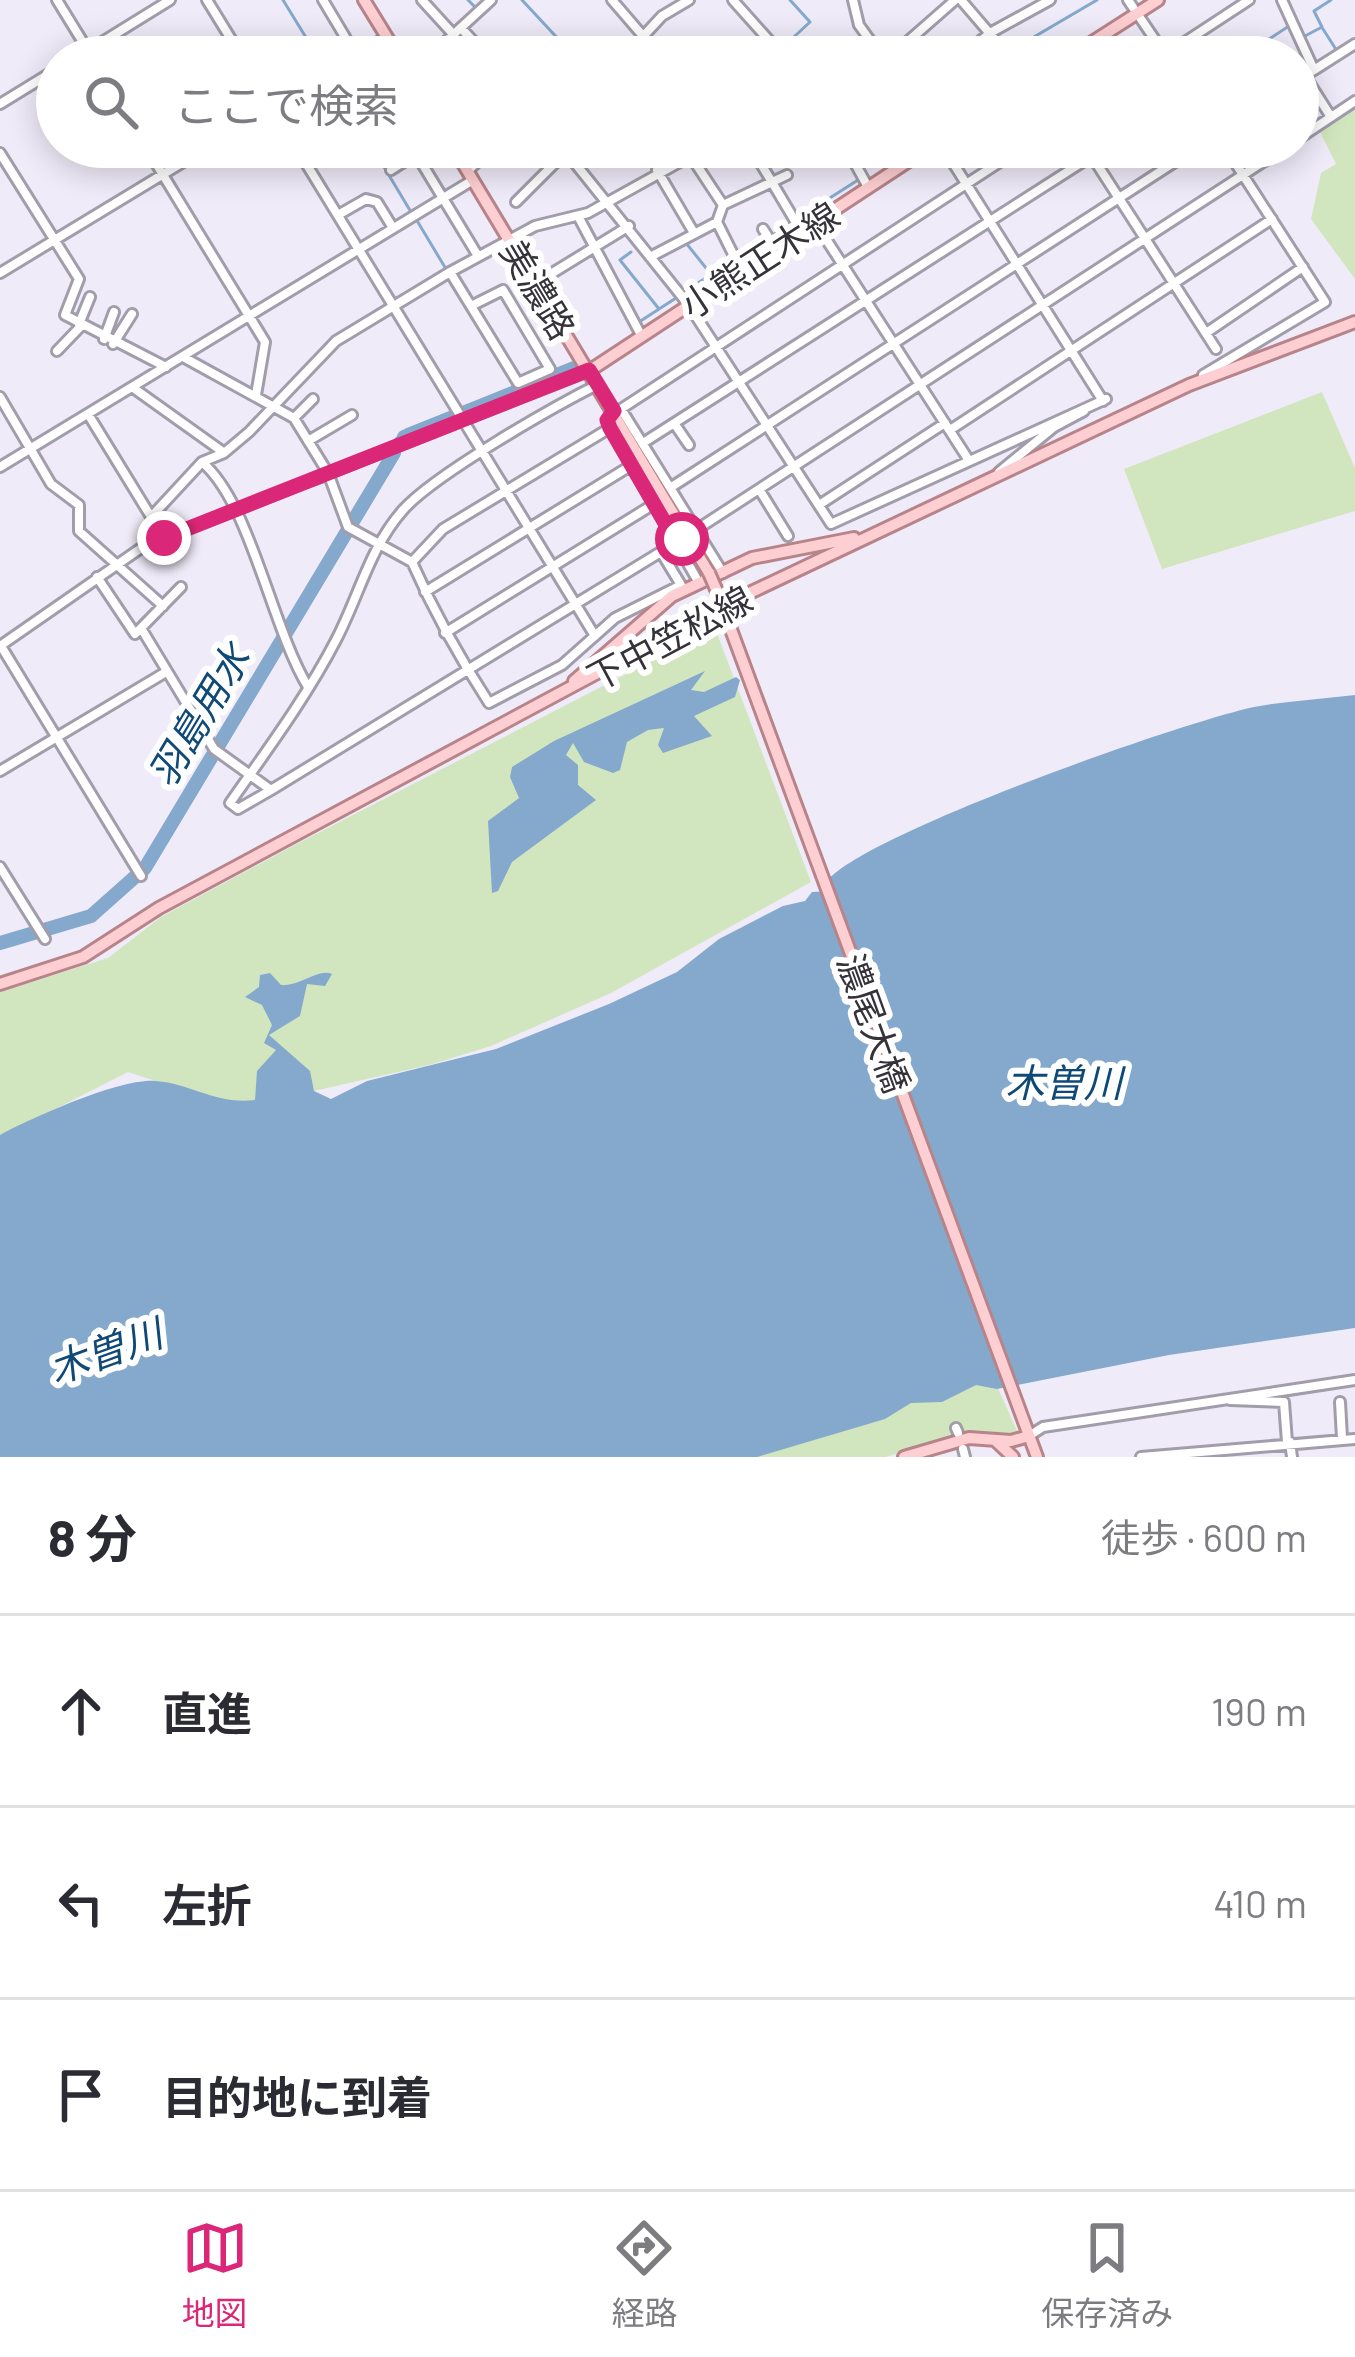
<!DOCTYPE html>
<html lang="ja">
<head>
<meta charset="utf-8">
<style>
	body { margin:0; font-family:Barlow,"Noto Sans JP",sans-serif; background:#f7f7f7; color:#2b2b33 }
	.stop { position:absolute; width:36px; height:36px; margin:-27px; border:9px solid #db2777; border-radius:50%; background:#fff }
	.stop.end { background:#db2777; border-color:#fff; box-shadow:0 3px 12px #0008 }
	.list { margin:0; padding:0; list-style:none }
	h2 { display:flex; justify-content:space-between; align-items:center; height:156px; margin:0; padding:0 48px; font-size:51px }
	h2 small { font-size:39px; font-weight:400; color:#7c7c81 }
	.list li { display:grid; grid-template-columns:78px 1fr auto; gap:36px; align-items:center; box-sizing:border-box; height:192px; padding:0 48px; border-top:3px solid #e1e1e2 }
	.list b { display:block; font-size:45px; white-space:nowrap }
	.list em { font-size:39px; font-style:normal; color:#7c7c81 }
	.icon { flex:none; width:66px; height:66px; fill:none; stroke:currentColor; stroke-width:2; stroke-linecap:round; stroke-linejoin:round }
	.map { position:relative; flex:none; width:1355px; height:1457px; overflow:hidden }
	.search { position:absolute; background:#fff; box-shadow:0 6px 30px #0003; left:36px; right:36px; top:36px; height:132px; display:flex; align-items:center; gap:30px; box-sizing:border-box; padding:0 42px; border-radius:66px; color:#7c7c81; font-size:45px }
	.sheet { height:732px; background:#fff }
	nav { display:flex; justify-content:space-around; align-items:center; box-sizing:border-box; height:168px; border-top:3px solid #e1e1e2; background:#fff; font-size:33px; color:#7c7c81 }
	nav a { display:grid; justify-items:center; gap:6px }
	nav .on { color:#db2777 }
	.map>svg:first-child { display:block }
	.green { fill:#d1e6be }
	.water { fill:#85a9cc }
	.lines { fill:none; stroke-linecap:round; stroke-linejoin:round }
	.stream { stroke:#85a9cc; stroke-width:3 }
	.river { stroke:#85a9cc; stroke-width:14 }
	.minor-casing { stroke:#a19daa; stroke-width:14 }
	.major-casing { stroke:#b78489; stroke-width:16 }
	.minor { stroke:#fff; stroke-width:8 }
	.major { stroke:#fecfd2; stroke-width:10 }
	.major-bridge-casing { stroke:#b78489; stroke-width:16; stroke-linecap:butt }
	.major-bridge { stroke:#fecfd2; stroke-width:10 }
	.route { stroke:#db2777; stroke-width:15 }
	.labels { text-anchor:middle; dominant-baseline:central; stroke-width:12; stroke-linejoin:round; paint-order:stroke }
	.street-label { font-size:36px; fill:#353339; stroke:#fff }
	.water-label { font-size:39px; font-style:italic; fill:#0f4976; stroke:#fff }
</style>
</head>
<body>
<div class="map">
<svg width="1355" height="1457" viewBox="0 0 1355 1457">
	<rect width="100%" height="100%" fill="#f0ebf9"/>
	<path class="green" d="M 1355,106 L 1355,279 L 1311,219 L 1321,173 L 1336,164 L 1320,132 Z
		M 1322,392 L 1355,468 L 1355,511 L 1162,569 L 1124,469 Z
		M 715,628 L 811,882 L 611,993 L 491,1046 L 429,1065 L 239,1108 L 128,1072 L 0,1137 L 0,992 L 108,958 L 161,917 L 291,847 Z
		M 975,1384 L 998,1388 L 1018,1433 L 965,1434 L 885,1457 L 737,1457 L 896,1404 Z"/>
	<path class="water" d="M 705,671 L 691,690 L 704,692 L 736,677 L 740,680 L 735,697 L 694,716 L 712,736 L 663,753 L 658,745 L 664,728 L 648,730 L 627,742 L 620,770 L 613,773 L 584,762 L 573,743 L 566,755 L 578,765 L 578,785 L 596,800 L 512,862 L 498,891 L 492,893 L 488,821 L 519,798 L 510,777 L 512,767 L 554,741 Z
		M 1355,695 L 1355,1328 L 1169,1355 L 997,1389 L 976,1385 L 942,1402 L 911,1403 L 885,1419 L 757,1457 L 0,1457 L 0,1135 C 34,1117 120,1078 156,1081 C 192,1084 217,1105 255,1100 L 257,1071 L 276,1050 L 264,1043 L 272,1025 L 262,1005 L 245,997 L 259,987 L 260,975 L 270,973 L 281,985 C 299,987 318,968 332,974 L 325,986 L 307,984 L 300,1016 L 269,1035 L 310,1071 L 314,1091 L 331,1099 L 367,1081 L 496,1049 L 609,1004 L 677,972 L 719,939 L 783,906 L 805,901 L 812,892 L 833,891 L 826,882 C 863,834 1183,722 1254,707 C 1286,701 1322,699 1355,695 Z"/>
	<g class="lines">
		<path class="stream" d="M 283,0 L 318,57
			M 468,0 L 476,8 L 485,0
			M 522,0 L 575,57
			M 1323,29 L 1337,51
			M 1305,36 L 1322,27 L 1314,11 L 1331,0
			M 1166,49 L 1223,13
			M 1010,51 L 1097,0
			M 617,57 L 633,42
			M 790,57 L 782,48 L 810,22 L 790,0
			M 1001,57 L 1002,56
			M 1154,57 L 1158,54
			M 1242,57 L 1289,26 L 1296,41
			M 372,147 L 411,212
			M 841,147 L 855,171
			M 967,179 L 1016,147
			M 800,217 L 858,180
			M 416,219 L 446,269
			M 773,235 L 791,223
			M 686,243 L 710,273
			M 856,251 L 957,185
			M 631,252 L 620,260 L 659,309
			M 739,257 L 763,241
			M 684,292 L 732,261
			M 639,322 L 676,298
			M 396,439 L 406,430 L 515,387
			M 334,477 L 386,456
			M 282,496 L 326,481"/>
		<path class="river" d="M 404,437 L 574,368
			M 0,943 L 91,916 L 145,868 L 394,453"/>
		<g class="minor-casing">
			<path id="minor" d="M 57,0 L 92,57
				M 207,0 L 242,57
				M 323,0 L 357,57
				M 422,0 L 453,34
				M 612,0 L 643,36
				M 733,0 L 784,57
				M 853,0 L 859,25 L 882,57
				M 961,0 L 1010,57
				M 1128,0 L 1166,56
				M 1282,0 L 1314,70 L 1305,76 L 1331,117
				M 461,28 L 488,57
				M 636,43 L 655,57
				M 357,55 L 386,37
				M 78,57 L 170,0
				M 429,57 L 491,0
				M 624,57 L 662,16 L 689,0
				M 890,57 L 955,0
				M 961,57 L 990,33 L 1050,0
				M 1162,57 L 1249,0
				M 1314,70 L 1355,44
				M 0,104 L 57,69
				M 1298,139 L 1355,101
				M 146,147 L 265,342 L 256,395
				M 296,147 L 595,636
				M 412,147 L 478,256
				M 494,147 L 507,161 L 527,147
				M 562,147 L 688,304 L 831,524 L 1106,399
				M 751,147 L 801,231
				M 846,147 L 868,187
				M 943,147 L 1103,401
				M 1086,147 L 1216,349
				M 0,153 L 79,279 L 65,315 L 166,367
				M 690,155 L 723,205
				M 391,170 L 416,154
				M 657,170 L 694,233
				M 468,171 L 492,147
				M 516,202 L 566,152
				M 338,215 L 366,199 L 377,202 L 393,228
				M 578,216 L 641,335
				M 717,222 L 741,270
				M 815,222 L 968,459
				M 763,229 L 775,248
				M 650,257 L 717,222 L 723,205 L 787,175
				M 450,272 L 535,226 L 588,213 L 707,147
				M 0,273 L 208,147
				M 536,283 L 629,226
				M 79,324 L 90,297
				M 1206,333 L 1303,267
				M 104,339 L 114,312
				M 113,344 L 132,314
				M 57,351 L 82,325
				M 185,358 L 294,418 L 328,473 L 348,527 L 412,562
				M 1203,375 L 1325,302 L 1225,147
				M 132,387 L 223,452
				M 0,397 L 51,484 L 79,505 L 79,531 L 163,606
				M 88,414 L 164,538
				M 294,418 L 313,399
				M 676,426 L 689,445
				M 950,430 L 1272,219
				M 308,441 L 352,415
				M 643,443 L 1106,147
				M 202,462 C 251,504 271,626 308,687
				M 0,467 L 473,180
				M 999,472 L 1054,427 L 1084,411
				M 673,486 L 1198,147
				M 759,489 L 788,536
				M 654,504 L 699,583
				M 819,505 L 945,423
				M 151,517 L 202,462 L 224,453 L 249,432 L 336,341 L 450,272 L 518,383 L 550,369 L 503,290 L 471,306
				M 699,528 L 1286,147
				M 723,573 L 621,409 L 1023,147
				M 97,577 L 135,634 L 141,628 L 214,749 L 271,790 L 682,539
				M 425,592 L 632,465
				M 141,628 L 181,587
				M 445,633 L 654,504 L 610,428 L 443,529 L 412,562 C 434,612 459,657 489,703 L 562,665 L 615,618 L 681,585 L 661,552
				M 0,646 L 144,546 L 588,371
				M 1,646 L 141,876
				M 0,771 L 166,672
				M 271,790 L 238,809 L 230,803 C 267,750 306,698 336,640 C 359,596 370,547 403,510 C 434,475 553,407 597,385
				M 0,867 L 45,939
				M 1230,1400 L 1284,1402 L 1287,1442
				M 1340,1402 L 1342,1438
				M 956,1428 L 958,1433
				M 1029,1436 L 1043,1427 L 1355,1380
				M 1290,1442 L 1292,1457
				M 963,1449 L 965,1457
				M 1141,1457 L 1355,1439"/>
		</g>
		<g class="major-casing">
			<path id="major" d="M 364,0 L 399,57
				M 1069,57 L 1158,0
				M 453,147 L 709,573
				M 589,371 L 930,147
				M 716,589 L 1037,1457
				M 574,681 L 672,596 L 752,558 L 854,538
				M 0,984 L 83,957 L 159,908 L 722,606 L 1189,385 L 1355,322
				M 996,1441 L 1013,1457
				M 904,1457 L 969,1438 L 1011,1441 L 1029,1436"/>
		</g>
		<use href="#minor" class="minor"/>
		<use href="#major" class="major"/>
		<g class="major-bridge-casing">
			<path id="major-bridge" d="M 709,573 L 716,589"/>
		</g>
		<use href="#major-bridge" class="major-bridge"/>
	</g>
	<g class="lines">
		<path class="route" d="M 164,538 L 589,370 L 614,411 L 607,420 L 610,428 L 676,542 L 682,539"/>
	</g>
	<g class="labels">
		<g class="street-label">
			<text transform="translate(759 259) rotate(-33)">小熊正木線</text>
			<text transform="translate(539 289) rotate(59)">美濃路</text>
			<text transform="translate(669 637) rotate(-28)">下中笠松線</text>
			<text transform="translate(875 1023) rotate(70)">濃尾大橋</text>
		</g>
		<g class="water-label">
			<text transform="translate(198 715) rotate(-59)">羽島用水</text>
			<text x="1064" y="1081">木曽川</text>
			<text transform="translate(105 1350) rotate(-20)">木曽川</text>
		</g>
	</g>
</svg>
<div class="stop" style="left:682px;top:539px"></div>
<div class="stop end" style="left:164px;top:538px"></div>
<div class="search"><svg class="icon" aria-label="search" viewBox="0 0 24 24"><circle cx="10" cy="10" r="6"/><path d="M15 15l6 6"/></svg>ここで検索</div>
</div>
<section class="sheet">
<h2>8 分<small>徒歩 · 600 m</small></h2>
<ul class="list">
<li><svg class="icon" aria-label="ahead" viewBox="0 0 24 24"><path d="M12 20V5M6 11l6-6 6 6"/></svg><div><b>直進</b></div><em>190 m</em></li>
<li><svg class="icon" aria-label="left" viewBox="0 0 24 24"><path d="M17 20v-9H6M10 6l-5 5 5 5"/></svg><div><b>左折</b></div><em>410 m</em></li>
<li><svg class="icon" aria-label="arrive" viewBox="0 0 24 24"><path d="M6 21V4h12l-3 4 3 4H6"/></svg><div><b>目的地に到着</b></div></li>
</ul>
</section>
<nav>
<a class="on"><svg class="icon" aria-label="map" viewBox="0 0 24 24"><path d="M3 6l6-2 6 2 6-2v14l-6 2-6-2-6 2zM9 4v14M15 6v14"/></svg>地図</a>
<a><svg class="icon" aria-label="directions" viewBox="0 0 24 24"><path d="M12 3l9 9-9 9-9-9zM9 14v-3h6M13 9l2 2-2 2"/></svg>経路</a>
<a><svg class="icon" aria-label="saved" viewBox="0 0 24 24"><path d="M7 4h10v16l-5-4-5 4z"/></svg>保存済み</a>
</nav>
</body>
</html>
